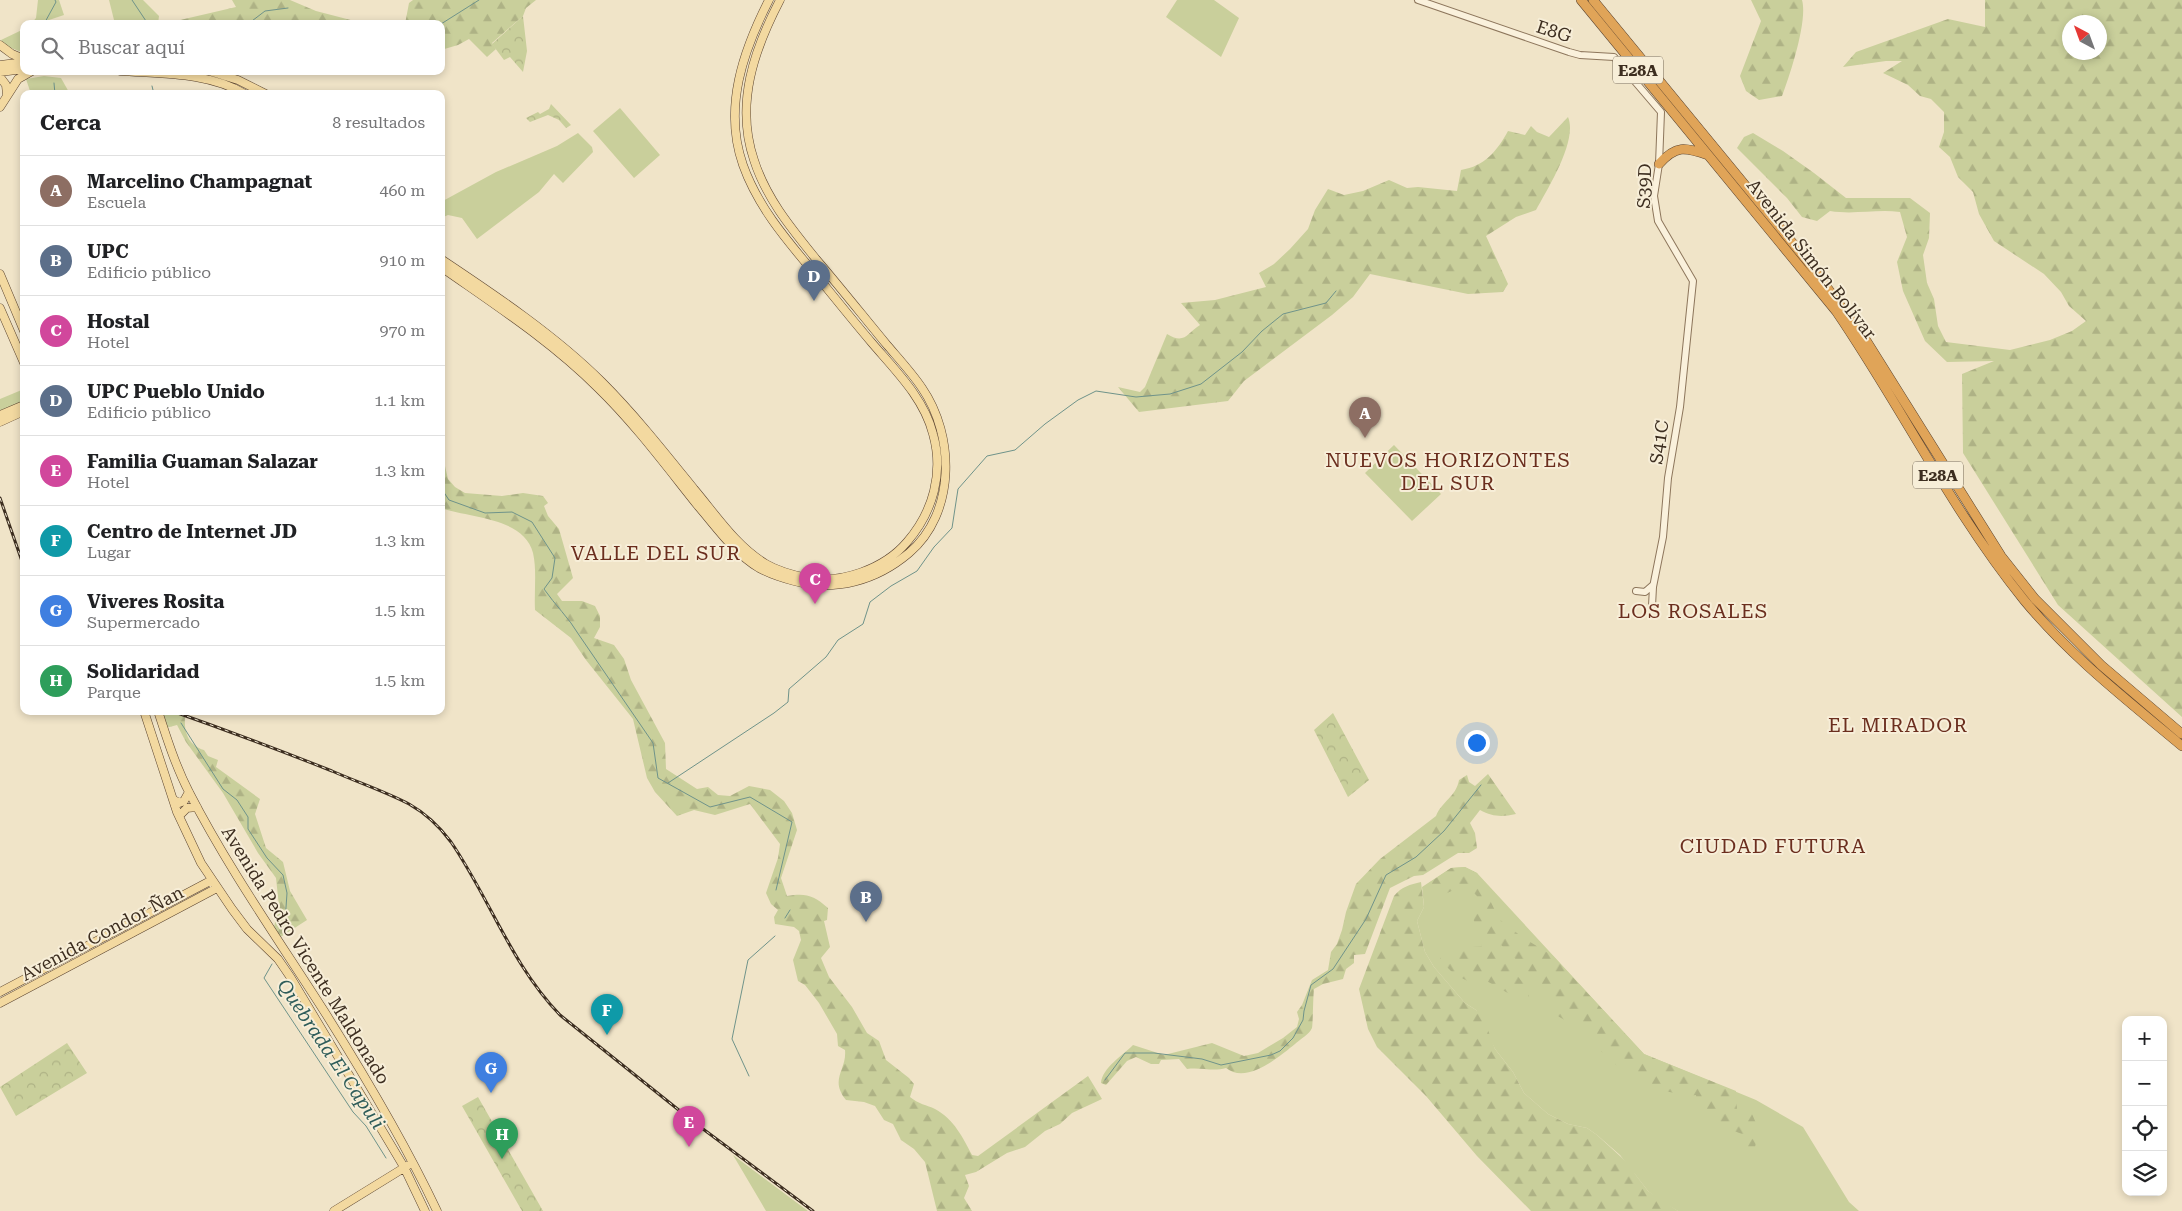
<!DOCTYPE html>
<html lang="es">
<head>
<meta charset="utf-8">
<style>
	body { margin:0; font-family:"Roboto Serif",serif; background:#f2f2f2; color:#202124 }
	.controls { position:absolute; right:15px; bottom:15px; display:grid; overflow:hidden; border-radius:10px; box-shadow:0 2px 8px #0003 }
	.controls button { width:45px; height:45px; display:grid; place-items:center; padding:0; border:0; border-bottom:1px solid #e0e0e0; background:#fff; color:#202124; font:25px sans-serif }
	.compass { position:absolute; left:2062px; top:15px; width:45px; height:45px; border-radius:50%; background:#fff; box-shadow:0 2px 8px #0003; rotate:319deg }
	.you { position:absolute; left:1476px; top:742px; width:18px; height:18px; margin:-12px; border:4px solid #fff; border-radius:50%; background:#1a73e8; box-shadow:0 0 0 8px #1a73e833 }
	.badge { display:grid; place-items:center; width:32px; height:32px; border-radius:50%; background:#2563eb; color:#fff; font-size:16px; font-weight:700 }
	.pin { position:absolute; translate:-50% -41px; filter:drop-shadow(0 1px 2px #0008) }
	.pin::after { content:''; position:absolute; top:26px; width:18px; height:15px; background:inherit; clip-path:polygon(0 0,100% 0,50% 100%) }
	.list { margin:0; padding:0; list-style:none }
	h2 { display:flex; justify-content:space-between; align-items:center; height:65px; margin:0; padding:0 20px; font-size:21px }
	h2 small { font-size:16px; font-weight:400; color:#757577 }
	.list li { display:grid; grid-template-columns:32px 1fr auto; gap:15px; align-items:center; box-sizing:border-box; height:70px; padding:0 20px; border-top:1px solid #e0e0e0 }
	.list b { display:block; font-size:19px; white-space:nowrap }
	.list p { margin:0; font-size:16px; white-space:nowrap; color:#757577 }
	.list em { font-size:16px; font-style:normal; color:#757577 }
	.icon { flex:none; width:28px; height:28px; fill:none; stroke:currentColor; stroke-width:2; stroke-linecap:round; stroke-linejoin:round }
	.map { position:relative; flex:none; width:2182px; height:1211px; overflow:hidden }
	.search { position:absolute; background:#fff; box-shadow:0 2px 8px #0003; left:20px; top:20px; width:425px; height:55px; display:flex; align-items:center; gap:12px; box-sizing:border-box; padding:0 18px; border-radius:10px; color:#757577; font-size:19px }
	.panel { position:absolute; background:#fff; box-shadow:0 2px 8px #0003; left:20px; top:90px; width:425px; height:625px; border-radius:10px }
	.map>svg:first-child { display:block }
	.green { fill:#c9cf9b }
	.forest { fill:url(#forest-firs); fill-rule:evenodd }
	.park { fill:url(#park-crowns) }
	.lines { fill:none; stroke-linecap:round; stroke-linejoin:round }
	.stream { stroke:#6f938a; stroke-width:1 }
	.minor-casing { stroke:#8d765c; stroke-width:8 }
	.major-casing { stroke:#5b4430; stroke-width:9 }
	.highway-casing { stroke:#5b4430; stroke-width:10 }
	.minor { stroke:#faf1dc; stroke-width:6 }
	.major { stroke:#f3d9a0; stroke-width:8 }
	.highway { stroke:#e0a458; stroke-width:9 }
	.rail-casing { stroke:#3d2e20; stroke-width:3 }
	.rail { stroke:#f7eed8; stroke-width:1; stroke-dasharray:4; stroke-linecap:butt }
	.labels { text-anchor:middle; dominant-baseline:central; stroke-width:4; stroke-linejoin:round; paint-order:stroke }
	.shield { fill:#f7eed8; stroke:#756857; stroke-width:1 }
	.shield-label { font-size:16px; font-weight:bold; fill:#3d2e20 }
	.street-label { font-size:18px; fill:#3d2e20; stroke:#f7eed8 }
	.water-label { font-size:19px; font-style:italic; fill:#2f5d5a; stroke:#f7eed8 }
	.quarter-label { font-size:20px; letter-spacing:1px; fill:#6b2e1e; stroke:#f7eed8 }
</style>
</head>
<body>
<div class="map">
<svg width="2182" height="1211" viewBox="0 0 2182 1211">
	<defs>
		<pattern id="forest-firs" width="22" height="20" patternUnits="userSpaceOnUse" patternTransform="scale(1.25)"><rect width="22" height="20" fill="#c9cf9b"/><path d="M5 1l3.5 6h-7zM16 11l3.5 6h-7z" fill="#aeb285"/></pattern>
		<pattern id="park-crowns" width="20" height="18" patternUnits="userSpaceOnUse" patternTransform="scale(1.25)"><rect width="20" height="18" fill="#c9cf9b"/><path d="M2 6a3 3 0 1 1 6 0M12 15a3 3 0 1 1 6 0" fill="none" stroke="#aeb285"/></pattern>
	</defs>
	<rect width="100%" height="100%" fill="#f0e4c8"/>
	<path class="green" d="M 38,0 L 59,0 L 64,15 L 49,20 L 47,24 L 31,24 L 36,18 Z
		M 109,0 L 143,0 L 159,16 L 158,24 L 115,24 Z
		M 1177,0 L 1214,0 L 1239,18 L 1221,57 L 1166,17 Z
		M 24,29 L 24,53 L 6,46 L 1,40 Z
		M 44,76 L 61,78 L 70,94 L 31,94 L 26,79 Z
		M 620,108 L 660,155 L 634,178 L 593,131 Z
		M 578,133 L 592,147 L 593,152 L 563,183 L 554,174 L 539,192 L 477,239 L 462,218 L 448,215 L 441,218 L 441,202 L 496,172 L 557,146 Z
		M 24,389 L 24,401 L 0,411 L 0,399 Z
		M 1394,445 L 1441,494 L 1412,521 L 1365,473 Z
		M 1465,867 L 1477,873 L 1644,1054 L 1756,1100 L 1803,1127 L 1849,1202 L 1859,1211 L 1678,1211 L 1659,1200 L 1648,1191 L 1620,1155 L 1597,1135 L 1587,1128 L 1568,1124 L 1548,1114 L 1524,1093 L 1513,1072 L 1495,1049 L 1476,1010 L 1465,1003 L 1434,967 L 1425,952 L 1417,921 L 1424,907 L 1422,887 L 1451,868 Z
		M 733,1155 L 808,1211 L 766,1211 Z"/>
	<path class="forest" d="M 232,0 L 290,0 L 316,11 L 366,24 L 163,24 L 236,7 Z
		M 413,0 L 536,0 L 526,8 L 523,16 L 492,43 L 496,49 L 487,57 L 469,39 L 458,45 L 441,50 L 441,24 L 405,24 L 409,3 Z
		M 1751,0 L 1802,0 C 1808,20 1790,75 1782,96 L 1759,100 L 1746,91 L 1740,76 L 1761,21 Z
		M 1985,0 L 2182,0 L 2182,717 L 2058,605 L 1963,453 L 1962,374 L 1994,361 L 1947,362 L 1925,341 L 1903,291 L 1897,262 L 1907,237 L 1900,212 C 1876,209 1854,215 1830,211 L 1817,221 L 1802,217 L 1787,198 L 1737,148 L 1744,137 L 1753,133 L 1783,151 L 1814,173 L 1846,198 L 1910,198 L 1930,213 L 1929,238 L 1923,255 L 1927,283 L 1934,299 L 1938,326 L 1946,342 L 2010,350 L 2050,340 L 2072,331 L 2086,321 L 2069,306 L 2061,292 L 2044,274 L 1994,241 L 1979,214 L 1973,192 L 1958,177 L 1950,157 L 1939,147 L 1944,132 L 1944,112 L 1931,99 L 1920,96 L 1908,85 L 1883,73 L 1902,61 L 1886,61 L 1843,67 L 1856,52 L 1948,19 L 1985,27 ZM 2070,22 L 2100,22 L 2100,52 L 2070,52 Z
		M 1568,117 C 1578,140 1548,188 1536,210 L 1516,217 L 1486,236 L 1508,284 L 1503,292 L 1468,294 L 1370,274 L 1353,297 L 1332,315 L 1244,381 L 1228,401 L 1139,412 L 1118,387 L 1140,392 L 1145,387 L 1167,334 C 1185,345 1187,333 1200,325 L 1181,303 L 1215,300 L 1266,287 L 1259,273 L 1274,264 L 1290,249 L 1308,229 L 1315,210 L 1328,189 L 1344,195 L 1363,191 L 1389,180 L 1407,188 L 1418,187 L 1457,191 L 1461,170 C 1485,166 1497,151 1508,131 L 1525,135 L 1531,126 L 1537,132 L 1549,137 Z
		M 441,462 L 445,466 L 448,479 L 455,487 L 465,493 L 502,496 L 523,493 L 543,496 L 548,503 L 544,506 L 548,516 L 559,529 L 573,578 L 557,594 L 562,601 L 582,601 L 595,606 L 600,616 L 600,627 L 594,638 L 614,645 L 624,659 L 631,680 L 665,743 L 666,769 L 697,789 L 708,787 L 718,795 L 730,796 L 749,786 L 770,790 L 784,801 L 792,813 L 797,830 L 781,878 L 787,896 C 806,893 813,895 828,908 L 827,920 L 824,921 L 830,947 L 821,958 L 829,977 L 852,1007 L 867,1033 L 879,1041 L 886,1060 L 909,1078 L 914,1084 L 910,1097 C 918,1104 927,1105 935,1109 C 954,1119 963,1138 972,1155 L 978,1156 L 1088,1076 L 1102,1099 L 1072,1113 L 1060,1124 L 1045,1131 L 1025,1147 L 1007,1153 L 976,1172 L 965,1175 L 969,1186 L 964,1198 L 972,1211 L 937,1211 L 925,1162 L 914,1149 L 901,1140 L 893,1124 L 884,1120 L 875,1106 L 864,1102 L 846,1100 C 829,1079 847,1070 845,1050 L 838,1046 L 837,1034 L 819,1003 L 805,985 L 798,981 L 793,960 L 801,940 L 799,931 L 794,927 L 775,924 L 774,917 L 778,910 L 771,904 L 766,893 L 778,858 L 780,844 L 750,804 L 715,815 L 694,810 L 677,816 L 655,792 L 647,778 L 633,719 L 586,660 L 571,638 L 535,610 C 534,592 537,570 533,553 C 524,517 469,518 441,508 Z
		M 160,711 L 168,711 L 185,717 C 184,732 188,745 204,750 L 208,756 L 218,760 L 216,767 L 260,799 L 255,814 L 266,848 L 283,862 L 290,891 L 307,920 L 279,938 L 274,927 L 279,906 L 276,878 L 258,853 L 223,793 L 186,742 L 177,725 L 166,728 Z
		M 1488,774 L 1516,814 C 1502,817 1493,817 1480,810 L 1470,823 L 1475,833 L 1477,848 L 1469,853 L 1458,853 L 1423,875 L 1414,876 L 1390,888 L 1365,954 L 1354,955 L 1354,963 L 1346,969 L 1343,979 L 1323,984 L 1314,989 C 1313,997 1313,1023 1312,1028 C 1309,1035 1300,1039 1295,1044 C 1280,1056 1247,1085 1226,1068 C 1213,1072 1201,1067 1187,1069 L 1179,1059 L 1161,1060 L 1159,1064 L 1151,1064 L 1136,1057 L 1127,1061 L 1106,1085 L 1101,1083 C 1102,1068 1123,1055 1133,1045 L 1164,1055 L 1212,1043 L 1244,1056 L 1258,1053 L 1283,1038 L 1297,1027 L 1299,1019 L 1297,1012 L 1302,1005 L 1312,980 L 1328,970 L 1331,952 L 1337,944 L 1342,930 L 1346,912 L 1356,884 L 1380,859 L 1436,816 C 1442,801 1456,797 1459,780 L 1467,775 L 1469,782 L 1475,786 Z
		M 1465,867 L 1477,873 L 1499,919 L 1522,937 L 1553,956 L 1644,1054 L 1736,1091 L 1737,1110 L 1752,1114 L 1759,1130 L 1755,1147 L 1748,1147 L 1742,1134 L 1726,1128 L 1697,1104 L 1696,1095 C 1681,1097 1686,1097 1674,1093 C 1668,1091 1663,1092 1658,1090 C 1624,1075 1599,1053 1577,1023 L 1568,1022 L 1556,1015 L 1561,1006 L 1541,992 L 1533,976 L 1500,944 L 1506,962 L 1525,985 L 1531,1002 L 1520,1000 L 1485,980 L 1479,987 L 1454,974 L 1440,960 L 1441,950 L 1482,946 L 1472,915 L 1477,896 L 1468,887 C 1454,887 1448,895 1434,897 L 1428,891 L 1429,883 L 1451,868 Z
		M 1421,882 L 1424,907 L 1417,921 L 1425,952 L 1434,967 L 1465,1003 L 1476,1010 L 1485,1022 L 1495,1049 L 1513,1072 L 1524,1093 L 1548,1114 L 1568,1124 L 1587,1128 L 1597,1135 L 1632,1167 L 1635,1174 L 1648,1191 L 1678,1211 L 1531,1211 L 1477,1156 L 1426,1096 L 1377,1047 L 1368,1029 L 1359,989 L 1394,896 C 1402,886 1410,885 1421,882 Z"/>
	<path class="park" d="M 523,16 L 527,51 L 523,72 L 510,57 L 504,60 L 492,44 Z
		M 551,104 L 571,125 L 566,128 L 559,120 L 548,115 L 530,122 L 526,118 L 538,112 L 540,114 L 549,109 Z
		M 1333,713 L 1369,780 L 1348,797 L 1314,730 Z
		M 67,1043 L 87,1073 L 16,1116 L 0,1087 Z
		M 478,1097 L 543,1211 L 522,1211 L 462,1106 Z"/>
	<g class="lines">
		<path class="stream" d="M 132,0 L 148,24
			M 336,21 L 347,24
			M 44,24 L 56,2 L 55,0
			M 248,24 L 265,11 L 288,8
			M 441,24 L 479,0
			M 54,83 L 55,94
			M 152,86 L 154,94
			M 441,488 L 449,500 L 485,513 L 512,512 L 532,522 L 555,558 L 552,578 L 544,589 C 555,605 569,618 579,635 L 653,743 L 658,778 L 710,807 L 750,797 L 792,822 L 776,890
			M 181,723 L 223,789 L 237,800 L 248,817 L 248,829 L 267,858 L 283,875 L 287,893 L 285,922
			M 668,783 L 774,713 L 788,702 L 789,689 L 826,657 L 838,640 L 863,624 L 870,602 L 891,586 L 917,571 L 934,547 L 952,528 L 958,489 L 987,456 L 1015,450 L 1045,424 L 1078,400 L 1096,391 L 1136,397 L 1170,394 L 1201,384 L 1242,352 L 1262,331 L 1283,314 L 1326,303 L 1336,291
			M 785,918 L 790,910
			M 272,964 L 264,978 L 353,1112 L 366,1126 L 386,1158
			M 749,1076 L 732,1039 L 748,960 L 775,936
			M 1105,1080 L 1125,1053 L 1154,1053 L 1202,1059 L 1221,1065 L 1271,1055 L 1280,1051 L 1293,1038 L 1303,1020 L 1304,1011 L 1311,985 L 1333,969 L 1366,919 L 1386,875 L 1416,857 L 1444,831 L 1481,785"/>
		<g class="minor-casing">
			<path id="minor" d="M 1418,0 L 1569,52 L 1580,55 L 1614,57 L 1661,112 L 1659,164 L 1654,196 L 1658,221 L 1693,281 L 1680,407 L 1668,478 L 1663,537 L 1653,587 L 1652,606
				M 1636,591 L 1645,592 L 1653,585"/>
		</g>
		<g class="major-casing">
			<path id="major" d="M 0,45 L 12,54 L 24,59
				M 0,65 L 24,62
				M 120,71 C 162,74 208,72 245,94
				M 209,71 L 238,80 L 266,94
				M 0,72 L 24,69
				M 0,77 L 6,85 L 7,95
				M 0,107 L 18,79 L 32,71
				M 441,259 C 495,295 556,336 602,382 C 635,415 665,453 694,489 C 716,515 736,546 766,564 C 778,571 793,575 807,578 C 841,584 884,569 907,542 C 933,512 944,473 933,434 C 924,398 895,370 872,343 C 855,323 838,302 821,281 C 791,245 759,210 743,165 C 723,108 743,51 769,0
				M 441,267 C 495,305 551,341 598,388 C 635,424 666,466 698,506 C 717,528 734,553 759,568 C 770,574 782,578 794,581 C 835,592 876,581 909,553 C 956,513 955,436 922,388 C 912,373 899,359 887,345 C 863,316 840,287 816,259 C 791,228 766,198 754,160 C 735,104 754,50 780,0
				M 0,274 L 24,331
				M 0,308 L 24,363
				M 0,415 L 24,405
				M 0,422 L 24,411
				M 144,711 L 177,812 L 201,863 L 232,909 L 247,929 L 278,959 L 291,978 L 404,1167 L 425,1211
				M 158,711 C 167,739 176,767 189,792 C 228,868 278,939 324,1011 C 365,1076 404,1141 437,1211
				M 174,800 L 179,803 L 184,801 L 189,792
				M 179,816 L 187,808 L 197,807
				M 0,992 L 212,880
				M 0,1003 L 217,888
				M 334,1211 L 407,1166"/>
		</g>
		<g class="highway-casing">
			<path id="highway" d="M 1581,0 L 1836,311 C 1901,406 1952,511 2024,600 C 2070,656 2127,700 2182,746
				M 1593,0 L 1809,263 L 1867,342 L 2001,556 L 2035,599 L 2101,665 L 2182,734
				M 1659,164 C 1676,145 1685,147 1708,155"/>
		</g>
		<use href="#minor" class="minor"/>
		<use href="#major" class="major"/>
		<use href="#highway" class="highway"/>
		<g class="rail-casing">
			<path id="rail" d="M 0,498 L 24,567
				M 172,711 C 226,730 279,750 332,771 C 357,782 384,791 409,804 C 425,813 440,827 451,842 C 490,899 511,964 560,1015 L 695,1123 L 813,1211"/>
		</g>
		<use href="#rail" class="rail"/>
	</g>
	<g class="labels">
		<g class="shield">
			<rect x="1613" y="56.5" width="50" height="27" rx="4"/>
			<rect x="1913" y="461.5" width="50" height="27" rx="4"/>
		</g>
		<g class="shield-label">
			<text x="1638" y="70">E28A</text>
			<text x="1938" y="475">E28A</text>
		</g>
		<g class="street-label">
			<text transform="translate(1554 31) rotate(18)">E8G</text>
			<text transform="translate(1644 186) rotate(-88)">S39D</text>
			<text transform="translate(1812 259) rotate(52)">Avenida Simón Bolívar</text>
			<text transform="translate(1659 442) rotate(-81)">S41C</text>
			<text transform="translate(102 933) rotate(-28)">Avenida Condor Ñan</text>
			<text transform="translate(306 955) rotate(58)">Avenida Pedro Vicente Maldonado</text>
		</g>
		<g class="water-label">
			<text transform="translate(331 1054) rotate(56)">Quebrada El Capuli</text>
		</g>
		<g class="quarter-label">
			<text x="1448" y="460">NUEVOS HORIZONTES<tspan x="1448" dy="23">DEL SUR</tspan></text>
			<text x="656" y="553">VALLE DEL SUR</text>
			<text x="1693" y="611">LOS ROSALES</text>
			<text x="1898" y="725">EL MIRADOR</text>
			<text x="1773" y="846">CIUDAD FUTURA</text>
		</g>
	</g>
</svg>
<div class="controls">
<button>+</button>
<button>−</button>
<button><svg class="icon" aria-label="locate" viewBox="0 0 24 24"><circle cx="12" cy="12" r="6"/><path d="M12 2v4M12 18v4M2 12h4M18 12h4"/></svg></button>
<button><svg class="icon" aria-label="layers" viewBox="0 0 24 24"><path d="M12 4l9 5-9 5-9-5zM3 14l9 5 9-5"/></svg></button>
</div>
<svg class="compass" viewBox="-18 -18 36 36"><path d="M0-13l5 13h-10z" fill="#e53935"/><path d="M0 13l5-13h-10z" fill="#757577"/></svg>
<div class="you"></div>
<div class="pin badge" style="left:1365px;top:438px;background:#8d6e63">A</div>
<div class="pin badge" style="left:866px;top:922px;background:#5c6f8a">B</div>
<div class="pin badge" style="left:815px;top:604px;background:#d1479c">C</div>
<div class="pin badge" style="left:814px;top:301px;background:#5c6f8a">D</div>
<div class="pin badge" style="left:689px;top:1147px;background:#d1479c">E</div>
<div class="pin badge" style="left:607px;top:1035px;background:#0f9aa8">F</div>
<div class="pin badge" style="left:491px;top:1093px;background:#3f7fe0">G</div>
<div class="pin badge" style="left:502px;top:1159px;background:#2e9e5b">H</div>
<div class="search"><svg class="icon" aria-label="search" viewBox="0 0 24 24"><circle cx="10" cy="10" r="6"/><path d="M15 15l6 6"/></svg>Buscar aquí</div>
<section class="panel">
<h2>Cerca<small>8 resultados</small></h2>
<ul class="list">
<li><span class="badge" style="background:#8d6e63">A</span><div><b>Marcelino Champagnat</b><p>Escuela</p></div><em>460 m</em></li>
<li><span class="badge" style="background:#5c6f8a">B</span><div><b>UPC</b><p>Edificio público</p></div><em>910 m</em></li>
<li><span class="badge" style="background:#d1479c">C</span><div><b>Hostal</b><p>Hotel</p></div><em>970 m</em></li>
<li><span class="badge" style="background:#5c6f8a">D</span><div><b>UPC Pueblo Unido</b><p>Edificio público</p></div><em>1.1 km</em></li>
<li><span class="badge" style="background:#d1479c">E</span><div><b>Familia Guaman Salazar</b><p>Hotel</p></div><em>1.3 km</em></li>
<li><span class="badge" style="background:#0f9aa8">F</span><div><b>Centro de Internet JD</b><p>Lugar</p></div><em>1.3 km</em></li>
<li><span class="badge" style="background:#3f7fe0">G</span><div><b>Viveres Rosita</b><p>Supermercado</p></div><em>1.5 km</em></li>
<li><span class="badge" style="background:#2e9e5b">H</span><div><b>Solidaridad</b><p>Parque</p></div><em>1.5 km</em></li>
</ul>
</section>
</div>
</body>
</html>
